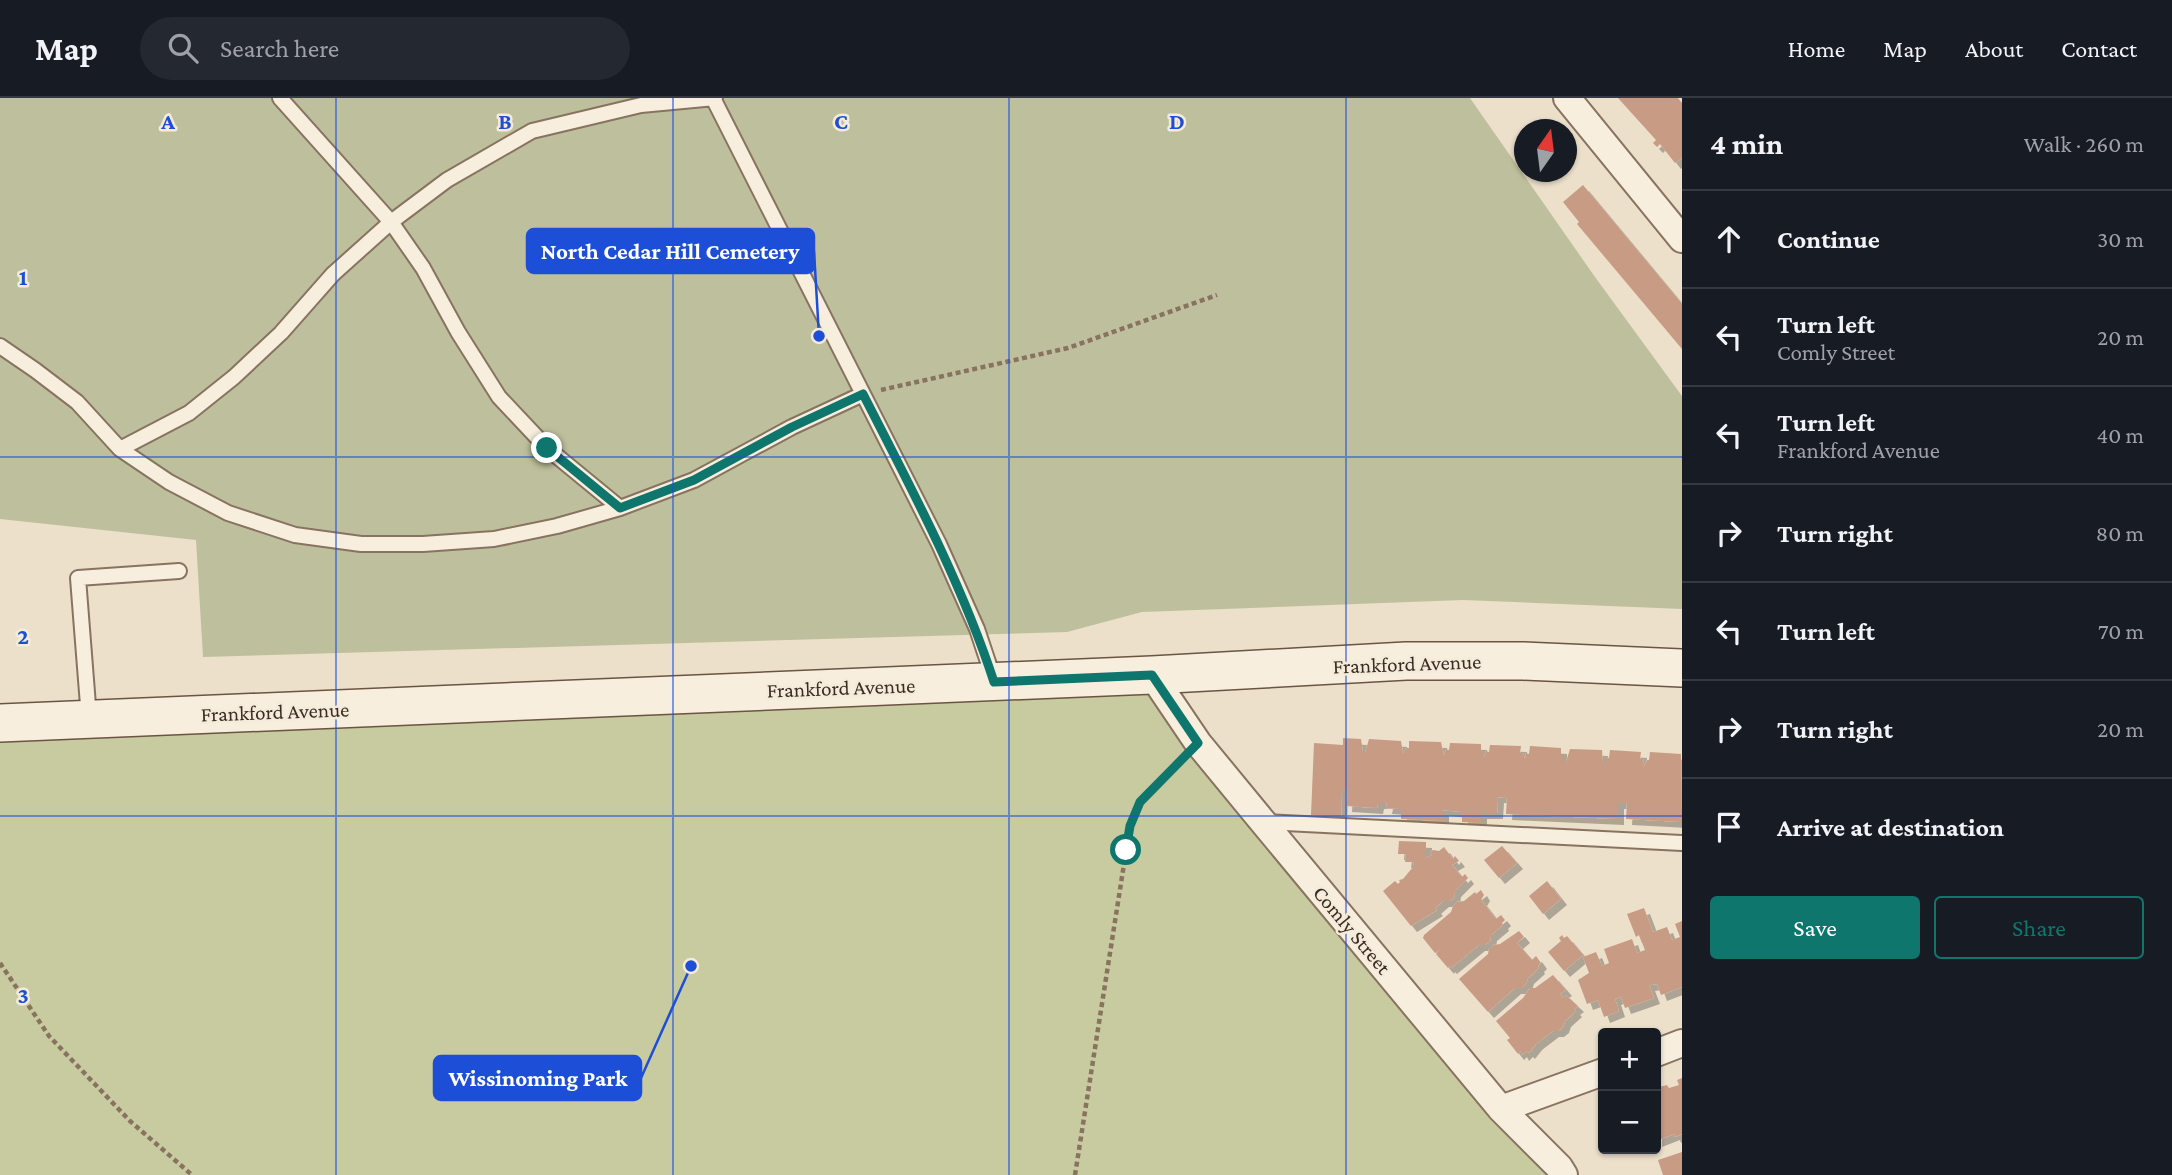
<!DOCTYPE html>
<html lang="en">
<head>
<meta charset="utf-8">
<style>
	body { margin:0; font-family:"Crimson Pro",serif; background:#242831; color:#f1f3f6 }
	.controls { position:absolute; right:21px; bottom:21px; display:grid; overflow:hidden; border-radius:7px; box-shadow:0 2px 5px #0004 }
	.controls button { width:63px; height:63px; display:grid; place-items:center; padding:0; border:0; border-bottom:2px solid #363941; background:#171b24; color:#f1f3f6; font:35px sans-serif }
	.compass { position:absolute; left:1514px; top:21px; width:63px; height:63px; border-radius:50%; background:#171b24; box-shadow:0 2px 5px #0004; rotate:14deg }
	.stop { position:absolute; width:21px; height:21px; margin:-16px; border:5px solid #0f766e; border-radius:50%; background:#fff }
	.stop.end { background:#0f766e; border-color:#fff; box-shadow:0 2px 7px #0008 }
	.list { margin:0; padding:0; list-style:none }
	h2 { display:flex; justify-content:space-between; align-items:center; height:91px; margin:0; padding:0 28px; font-size:30px }
	h2 small { font-size:23px; font-weight:400; color:#9ea1a6 }
	.list li { display:grid; grid-template-columns:46px 1fr auto; gap:21px; align-items:center; box-sizing:border-box; height:98px; padding:0 28px; border-top:2px solid #363941 }
	.list b { display:block; font-size:26px; white-space:nowrap }
	.list p { margin:0; font-size:23px; white-space:nowrap; color:#9ea1a6 }
	.list em { font-size:23px; font-style:normal; color:#9ea1a6 }
	.actions { display:flex; gap:14px; padding:21px 28px }
	.actions a { flex:1; padding:16px 0; border:2px solid #0f766e; border-radius:7px; text-align:center; font-size:24px; color:#0f766e }
	.actions .main { background:#0f766e; color:#fff }
	.icon { flex:none; width:38px; height:38px; fill:none; stroke:currentColor; stroke-width:2; stroke-linecap:round; stroke-linejoin:round }
	.map { position:relative; flex:none; width:1682px; height:1077px; overflow:hidden }
	header { display:flex; align-items:center; gap:42px; box-sizing:border-box; height:98px; padding:0 35px; background:#171b24; border-bottom:2px solid #363941 }
	header strong { font-size:33px }
	nav { display:flex; gap:38px; margin-inline-start:auto; font-size:24px }
	.search { width:490px; height:63px; background:#242831; display:flex; align-items:center; gap:18px; box-sizing:border-box; padding:0 24px; border-radius:38px; color:#9ea1a6; font-size:26px }
	main { display:flex }
	aside { flex:1; background:#171b24 }
	.map>svg:first-child { display:block }
	.green { fill:#c8ca9f }
	.cemetery { fill:#bec09d }
	.building { fill:#c89b84; filter:url(#shadow) }
	.lines { fill:none; stroke-linecap:round; stroke-linejoin:round }
	.lane-casing { stroke:#887360; stroke-width:18 }
	.street-casing { stroke:#887360; stroke-width:30 }
	.secondary-casing { stroke:#6b5443; stroke-width:40 }
	.path { stroke:#887360; stroke-width:4.5; stroke-dasharray:5 3.5; stroke-linecap:butt }
	.lane { stroke:#f7eede; stroke-width:14 }
	.street { stroke:#f7eede; stroke-width:26 }
	.secondary { stroke:#f7eede; stroke-width:37 }
	.route { stroke:#0f766e; stroke-width:9 }
	.grid { fill:none; stroke:#1d4ed8; stroke-width:2; stroke-opacity:0.55 }
	.labels { text-anchor:middle; dominant-baseline:central; stroke-width:5; stroke-linejoin:round; paint-order:stroke }
	.street-label { font-size:21px; fill:#3a2c22; stroke:#f4ebda }
	.grid-label { font-size:23px; text-anchor:middle; font-weight:bold; fill:#1d4ed8; stroke:#f4ebda; stroke-width:5; stroke-linejoin:round; paint-order:stroke }
	.leader { fill:none; stroke:#1d4ed8; stroke-width:2.5 }
	.callout-dot { fill:#1d4ed8; stroke:#f4ebda; stroke-width:2.5 }
	.callout { fill:#1d4ed8; stroke:#1d4ed8; stroke-width:2.5 }
	.callout-label { font-size:23px; text-anchor:middle; font-weight:bold; fill:#fff }
</style>
</head>
<body>
<header>
<strong>Map</strong>
<div class="search"><svg class="icon" aria-label="search" viewBox="0 0 24 24"><circle cx="10" cy="10" r="6"/><path d="M15 15l6 6"/></svg>Search here</div>
<nav><a>Home</a><a>Map</a><a>About</a><a>Contact</a></nav>
</header>
<main>
<div class="map">
<svg width="1682" height="1077" viewBox="0 0 1682 1077">
	<defs>
		<filter id="shadow"><feDropShadow dx="6" dy="6" stdDeviation="0" flood-color="#0004"/></filter>
	</defs>
	<rect width="100%" height="100%" fill="#ece0cb"/>
	<path class="green" d="M 1152,577 L 1564,1077 L 0,1077 L 0,625 Z"/>
	<path class="cemetery" d="M 0,0 L 1470,0 L 1595,179 L 1682,298 L 1682,511 L 1463,502 L 1142,514 L 1067,534 L 203,559 L 196,442 L 0,421 Z"/>
	<path class="building" d="M 1618,0 L 1678,0 L 1682,5 L 1682,60 L 1675,65 L 1660,46 L 1657,49 L 1653,45 L 1656,42 Z
		M 1583,87 L 1682,206 L 1682,251 L 1577,126 L 1579,124 L 1563,104 Z
		M 1343,640 L 1361,641 L 1363,655 L 1365,655 L 1369,641 L 1401,643 L 1403,656 L 1406,650 L 1409,650 L 1409,643 L 1441,644 L 1444,658 L 1446,652 L 1449,652 L 1450,645 L 1481,646 L 1481,653 L 1484,653 L 1484,660 L 1486,653 L 1489,654 L 1490,647 L 1521,648 L 1520,655 L 1523,655 L 1525,661 L 1526,655 L 1529,656 L 1530,648 L 1561,650 L 1561,657 L 1563,657 L 1563,664 L 1566,664 L 1570,651 L 1602,652 L 1603,666 L 1606,666 L 1606,659 L 1609,660 L 1610,652 L 1641,654 L 1640,661 L 1643,661 L 1644,669 L 1647,662 L 1649,662 L 1650,654 L 1681,656 L 1682,724 L 1626,721 L 1627,705 L 1618,705 L 1618,721 L 1506,716 L 1507,700 L 1498,699 L 1497,715 L 1481,715 L 1481,725 L 1462,724 L 1462,714 L 1443,712 L 1443,723 L 1401,721 L 1401,711 L 1386,710 L 1387,705 L 1378,705 L 1377,710 L 1346,708 L 1347,692 L 1342,692 L 1341,719 L 1311,717 L 1314,645 L 1343,647 Z
		M 1399,743 L 1426,744 L 1426,760 L 1432,757 L 1430,754 L 1433,752 L 1439,753 L 1444,749 L 1453,761 L 1455,758 L 1459,763 L 1452,767 L 1462,779 L 1465,776 L 1468,780 L 1455,793 L 1454,800 L 1449,803 L 1443,803 L 1435,810 L 1437,812 L 1411,828 L 1383,793 L 1395,783 L 1398,786 L 1400,784 L 1399,782 L 1403,781 L 1413,769 L 1414,764 L 1405,764 L 1406,756 L 1398,756 Z
		M 1502,748 L 1517,765 L 1499,780 L 1484,762 Z
		M 1547,783 L 1561,801 L 1543,816 L 1529,798 Z
		M 1481,792 L 1484,797 L 1481,802 L 1496,821 L 1501,817 L 1505,822 L 1502,825 L 1503,827 L 1491,837 L 1490,843 L 1485,847 L 1479,847 L 1451,870 L 1449,868 L 1448,870 L 1436,856 L 1441,851 L 1435,855 L 1423,840 L 1424,837 L 1451,814 L 1453,808 L 1457,804 L 1464,803 L 1475,794 L 1476,796 Z
		M 1644,810 L 1653,834 L 1667,829 L 1672,842 L 1680,839 L 1675,826 L 1682,823 L 1682,889 L 1661,897 L 1657,886 L 1649,887 L 1654,900 L 1625,910 L 1621,899 L 1615,901 L 1619,913 L 1604,919 L 1598,902 L 1587,906 L 1578,882 L 1589,875 L 1583,859 L 1596,854 L 1602,868 L 1609,865 L 1604,851 L 1632,841 L 1637,855 L 1645,852 L 1639,837 L 1636,839 L 1627,816 Z
		M 1519,833 L 1524,839 L 1517,845 L 1532,862 L 1536,858 L 1541,865 L 1538,868 L 1539,870 L 1528,880 L 1526,886 L 1522,890 L 1515,890 L 1488,914 L 1459,881 L 1488,856 L 1489,851 L 1493,847 L 1500,846 Z
		M 1562,837 L 1564,840 L 1567,838 L 1583,857 L 1564,873 L 1548,854 L 1561,843 L 1559,840 Z
		M 1553,877 L 1566,892 L 1560,896 L 1563,900 L 1566,897 L 1578,908 L 1574,911 L 1576,913 L 1565,923 L 1563,929 L 1558,933 L 1553,933 L 1536,946 L 1529,955 L 1527,953 L 1523,957 L 1521,953 L 1518,956 L 1507,942 L 1510,940 L 1496,923 L 1523,900 L 1530,890 L 1535,890 Z
		M 1682,980 L 1682,1036 L 1675,1039 L 1674,1036 L 1656,1043 L 1656,998 L 1660,996 L 1659,989 L 1667,987 L 1669,990 L 1679,987 L 1677,982 Z
		M 1682,1054 L 1682,1077 L 1663,1077 L 1658,1062 Z"/>
	<g class="lines">
		<g class="lane-casing">
			<path id="lane" d="M 280,0 L 391,124 L 423,170 L 458,234 L 499,299 L 547,350 L 620,410
				M 713,0 L 939,446 L 977,531 L 994,582
				M 0,248 L 35,272 L 77,304 L 120,351 L 169,384 L 228,415 L 295,437 L 361,446 L 423,446 L 494,441 L 557,428 L 620,410 L 694,382 L 792,329 L 863,296
				M 120,351 L 189,315 L 234,279 L 281,235 L 333,176 L 391,124 L 447,82 L 532,33 L 641,7 L 715,0
				M 89,620 L 78,480 L 179,473
				M 1264,724 L 1682,745"/>
		</g>
		<g class="street-casing">
			<path id="street" d="M 1567,0 L 1682,141
				M 1152,577 L 1198,645 L 1263,724 L 1501,1011 L 1559,1069 L 1564,1077
				M 1656,955 L 1682,945
				M 1501,1011 L 1603,974"/>
		</g>
		<g class="secondary-casing">
			<path id="secondary" d="M 0,625 L 1152,577 L 1406,563 L 1523,563 L 1682,570"/>
		</g>
		<path class="path" d="M 881,292 L 1068,250 L 1217,197
			M 0,865 L 49,938 L 130,1023 L 192,1077
			M 1075,1077 L 1130,728 L 1140,704 L 1180,663"/>
		<use href="#lane" class="lane"/>
		<use href="#street" class="street"/>
		<use href="#secondary" class="secondary"/>
	</g>
	<g class="lines">
		<path class="route" d="M 547,350 L 620,410 L 694,382 L 792,329 L 863,296 C 911,390 961,483 994,584 L 1152,577 L 1198,645 L 1140,704 L 1130,728 L 1126,752"/>
	</g>
	<path class="grid" d="M 336,0 L 336,1077M 673,0 L 673,1077M 1009,0 L 1009,1077M 1346,0 L 1346,1077M 0,359 L 1682,359M 0,718 L 1682,718"/>
	<g class="labels">
		<g class="street-label">
			<text transform="translate(1407 566) rotate(-2)">Frankford Avenue</text>
			<text transform="translate(841 590) rotate(-2)">Frankford Avenue</text>
			<text transform="translate(275 614) rotate(-2)">Frankford Avenue</text>
			<text transform="translate(1352 832) rotate(50)">Comly Street</text>
		</g>
	</g>
	<g class="grid-label">
		<text x="168" y="31">A</text>
		<text x="505" y="31">B</text>
		<text x="841" y="31">C</text>
		<text x="1177" y="31">D</text>
		<text x="23" y="187">1</text>
		<text x="23" y="546">2</text>
		<text x="23" y="905">3</text>
	</g>
	<path class="leader" d="M819 238L814 153M691 868L641 980"/>
	<g class="callout-dot">
		<circle cx="819" cy="238" r="7"/>
		<circle cx="691" cy="868" r="7"/>
	</g>
	<g class="callout">
		<rect x="527" y="131" width="287" height="44" rx="7"/>
		<rect x="434" y="958" width="207" height="44" rx="7"/>
	</g>
	<g class="callout-label">
		<text x="670" y="161">North Cedar Hill Cemetery</text>
		<text x="538" y="988">Wissinoming Park</text>
	</g>
</svg>
<div class="controls">
<button>+</button>
<button>−</button>
</div>
<svg class="compass" viewBox="-18 -18 36 36"><path d="M0-13l5 13h-10z" fill="#e53935"/><path d="M0 13l5-13h-10z" fill="#9ea1a6"/></svg>
<div class="stop" style="left:1126px;top:752px"></div>
<div class="stop end" style="left:547px;top:350px"></div>
</div>
<aside>
<h2>4 min<small>Walk · 260 m</small></h2>
<ul class="list">
<li><svg class="icon" aria-label="ahead" viewBox="0 0 24 24"><path d="M12 20V5M6 11l6-6 6 6"/></svg><div><b>Continue</b></div><em>30 m</em></li>
<li><svg class="icon" aria-label="left" viewBox="0 0 24 24"><path d="M17 20v-9H6M10 6l-5 5 5 5"/></svg><div><b>Turn left</b><p>Comly Street</p></div><em>20 m</em></li>
<li><svg class="icon" aria-label="left" viewBox="0 0 24 24"><path d="M17 20v-9H6M10 6l-5 5 5 5"/></svg><div><b>Turn left</b><p>Frankford Avenue</p></div><em>40 m</em></li>
<li><svg class="icon" aria-label="right" viewBox="0 0 24 24"><path d="M7 20v-9h11M14 6l5 5-5 5"/></svg><div><b>Turn right</b></div><em>80 m</em></li>
<li><svg class="icon" aria-label="left" viewBox="0 0 24 24"><path d="M17 20v-9H6M10 6l-5 5 5 5"/></svg><div><b>Turn left</b></div><em>70 m</em></li>
<li><svg class="icon" aria-label="right" viewBox="0 0 24 24"><path d="M7 20v-9h11M14 6l5 5-5 5"/></svg><div><b>Turn right</b></div><em>20 m</em></li>
<li><svg class="icon" aria-label="arrive" viewBox="0 0 24 24"><path d="M6 21V4h12l-3 4 3 4H6"/></svg><div><b>Arrive at destination</b></div></li>
</ul>
<div class="actions"><a class="main">Save</a><a>Share</a></div>
</aside>
</main>
</body>
</html>
